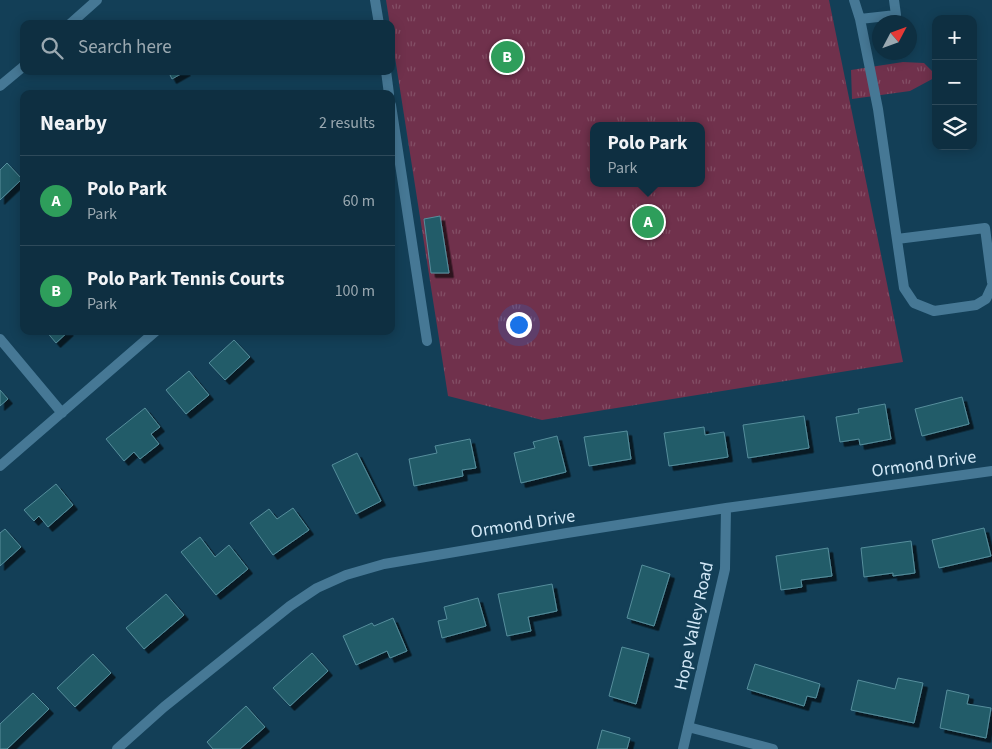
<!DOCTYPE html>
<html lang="en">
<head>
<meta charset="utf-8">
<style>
	body { margin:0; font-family:"Source Sans 3",sans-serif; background:#1c3b4c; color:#f1f3f6 }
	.controls { position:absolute; right:15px; top:15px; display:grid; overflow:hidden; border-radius:10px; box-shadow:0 2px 12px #0003 }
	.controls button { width:45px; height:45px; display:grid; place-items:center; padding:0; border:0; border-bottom:1px solid #2e4a5a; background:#0e2f41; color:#f1f3f6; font:25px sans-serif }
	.compass { position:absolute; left:872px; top:15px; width:45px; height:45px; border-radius:50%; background:#0e2f41; box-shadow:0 2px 12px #0003; rotate:49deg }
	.you { position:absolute; left:518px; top:324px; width:18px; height:18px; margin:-12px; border:4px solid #fff; border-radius:50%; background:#1a73e8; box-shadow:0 0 0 8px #1a73e833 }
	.badge { display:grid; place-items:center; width:32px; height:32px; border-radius:50%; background:#fd9d55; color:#fff; font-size:16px; font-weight:700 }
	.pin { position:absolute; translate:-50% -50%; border:2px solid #fff; box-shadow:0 1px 5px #0006 }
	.popup { position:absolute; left:590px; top:122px; width:115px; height:65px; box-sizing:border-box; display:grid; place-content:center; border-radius:10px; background:#0e2f41; filter:drop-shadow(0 1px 4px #0005); font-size:16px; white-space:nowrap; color:#9ba9b1 }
	.popup b { font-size:19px; color:#f1f3f6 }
	.popup::after { content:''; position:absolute; left:50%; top:100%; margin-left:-10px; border:10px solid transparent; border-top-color:#0e2f41 }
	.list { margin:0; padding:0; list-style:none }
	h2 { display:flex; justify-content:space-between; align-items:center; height:65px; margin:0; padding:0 20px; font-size:21px }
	h2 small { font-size:16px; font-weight:400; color:#9ba9b1 }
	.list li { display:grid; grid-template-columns:32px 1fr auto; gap:15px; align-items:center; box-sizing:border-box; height:90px; padding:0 20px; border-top:1px solid #2e4a5a }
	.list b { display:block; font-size:19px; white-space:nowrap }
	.list p { margin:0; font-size:16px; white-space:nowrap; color:#9ba9b1 }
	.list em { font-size:16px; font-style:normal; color:#9ba9b1 }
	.icon { flex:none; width:28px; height:28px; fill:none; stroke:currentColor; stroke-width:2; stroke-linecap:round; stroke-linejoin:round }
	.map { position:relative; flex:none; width:992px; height:749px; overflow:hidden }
	.search { position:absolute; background:#0e2f41; box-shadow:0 2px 12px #0003; left:20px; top:20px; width:375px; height:55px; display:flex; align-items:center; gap:12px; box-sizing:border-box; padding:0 18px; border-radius:10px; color:#9ba9b1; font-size:19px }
	.panel { position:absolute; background:#0e2f41; box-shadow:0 2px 12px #0003; left:20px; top:90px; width:375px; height:245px; border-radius:10px }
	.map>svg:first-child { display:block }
	.park { fill:url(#park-tufts); fill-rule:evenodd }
	.building { fill:#225c69; stroke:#568e9c; filter:url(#shadow) }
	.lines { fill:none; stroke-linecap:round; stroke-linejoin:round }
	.lane { stroke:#467895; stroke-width:10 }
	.street { stroke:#467895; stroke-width:10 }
	.labels { text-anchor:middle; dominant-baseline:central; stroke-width:5; stroke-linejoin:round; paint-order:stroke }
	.street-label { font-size:18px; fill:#d1e7f6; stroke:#133f57 }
</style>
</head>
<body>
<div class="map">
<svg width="992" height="749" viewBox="0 0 992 749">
	<defs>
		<pattern id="park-tufts" width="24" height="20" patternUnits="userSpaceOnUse" patternTransform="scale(1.25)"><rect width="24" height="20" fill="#70314c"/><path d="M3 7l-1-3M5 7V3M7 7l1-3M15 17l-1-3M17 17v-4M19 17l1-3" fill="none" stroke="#834f66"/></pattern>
		<filter id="shadow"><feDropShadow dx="4.5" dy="4.5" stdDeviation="0" flood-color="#0009"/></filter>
	</defs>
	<rect width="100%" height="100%" fill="#133f57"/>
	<path class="park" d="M 386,0 L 829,0 L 903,362 L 542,420 L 448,396 ZM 594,126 L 702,126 L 702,183 L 594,183 Z
		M 903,62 L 924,63 L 936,75 L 936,77 L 910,91 L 852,99 L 851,70 Z"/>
	<path class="building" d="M 168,71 L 186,71 L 172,79 Z
		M 7,163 L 22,179 L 0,200 L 0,170 Z
		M 440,216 L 449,273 L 431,273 L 424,219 Z
		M 46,331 L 69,331 L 56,343 Z
		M 234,340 L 250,357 L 225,380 L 209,363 Z
		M 189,371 L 209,395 L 186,414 L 166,390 Z
		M 0,390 L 8,399 L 0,406 Z
		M 962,397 L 969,424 L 922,436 L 915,409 Z
		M 885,404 L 891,439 L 860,445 L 859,439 L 840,442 L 836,417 L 859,413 L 858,409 Z
		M 145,408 L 160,427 L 151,434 L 159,444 L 140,459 L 134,452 L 124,461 L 106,439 Z
		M 804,416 L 809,448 L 748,458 L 743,425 Z
		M 704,427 L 705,435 L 724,432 L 728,457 L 669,466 L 664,433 Z
		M 627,431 L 631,459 L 589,466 L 584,437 Z
		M 557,436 L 566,472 L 521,483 L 514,453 L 535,448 L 533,442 Z
		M 470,439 L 476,468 L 462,470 L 463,476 L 414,486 L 409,459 L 437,453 L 435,446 Z
		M 357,453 L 381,501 L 356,514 L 332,465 Z
		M 56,484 L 73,505 L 48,527 L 39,516 L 34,521 L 24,510 Z
		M 293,508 L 309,530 L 273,555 L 250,523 L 269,509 L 277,519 Z
		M 984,528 L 991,556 L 939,568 L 932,540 Z
		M 5,529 L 21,547 L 0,566 L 0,533 Z
		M 200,537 L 215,557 L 229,545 L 248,569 L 216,595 L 181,552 Z
		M 911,541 L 915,573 L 893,576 L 893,573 L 864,577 L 861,548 Z
		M 828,548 L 832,576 L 801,580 L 802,587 L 781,590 L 776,556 Z
		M 642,565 L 670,574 L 654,626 L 627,618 Z
		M 552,584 L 557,611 L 528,617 L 531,631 L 507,636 L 498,594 Z
		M 166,594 L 184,615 L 144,649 L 126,628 Z
		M 478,598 L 486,626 L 442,638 L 438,621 L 447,619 L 444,607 Z
		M 393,618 L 407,651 L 390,658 L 387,651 L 356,665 L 343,636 L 372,623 L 374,626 Z
		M 622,647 L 649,654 L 636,704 L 609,696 Z
		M 312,653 L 328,671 L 290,706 L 273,688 Z
		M 93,654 L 111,673 L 75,707 L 57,688 Z
		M 755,664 L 820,684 L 816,698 L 807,696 L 804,706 L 747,689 Z
		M 898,678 L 923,683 L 914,723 L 851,710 L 858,680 L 895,689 Z
		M 947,690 L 969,695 L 967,704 L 991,708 L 986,738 L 940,728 Z
		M 33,693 L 49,709 L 7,749 L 0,749 L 0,724 Z
		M 246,706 L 265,727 L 240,749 L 213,749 L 207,742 Z
		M 602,730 L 630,738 L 627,749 L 597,749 Z"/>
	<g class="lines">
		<path class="lane" d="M 375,0 L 379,24
			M 854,0 L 860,19 L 896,15 L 894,0
			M 860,19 L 878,109 L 904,288 L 914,303 L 934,311 L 976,305 L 986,299 L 992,286
			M 386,71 L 389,94
			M 391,105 L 427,341
			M 897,239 L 985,228 L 992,282"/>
		<path class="street" d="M 70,24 L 97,0
			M 0,86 L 24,66
			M 0,339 L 62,413
			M 0,466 L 156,331
			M 688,727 L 773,749
			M 117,749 L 164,707 L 290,606 L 317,588 L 346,575 L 384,564 L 567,533 L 726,508 L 992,471
			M 683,749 L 725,569 L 726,508"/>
	</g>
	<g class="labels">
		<g class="street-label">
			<text transform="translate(924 464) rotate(-8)">Ormond Drive</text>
			<text transform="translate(523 524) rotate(-9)">Ormond Drive</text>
			<text transform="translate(694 626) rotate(-78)">Hope Valley Road</text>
		</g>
	</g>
</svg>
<div class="controls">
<button>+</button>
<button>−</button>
<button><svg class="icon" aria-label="layers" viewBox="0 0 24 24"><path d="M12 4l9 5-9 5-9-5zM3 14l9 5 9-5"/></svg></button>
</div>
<svg class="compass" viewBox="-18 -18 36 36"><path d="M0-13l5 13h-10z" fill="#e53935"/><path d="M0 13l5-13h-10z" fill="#9ba9b1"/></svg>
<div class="you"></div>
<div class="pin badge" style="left:648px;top:222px;background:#2e9e5b">A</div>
<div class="popup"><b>Polo Park</b>Park</div>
<div class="pin badge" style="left:507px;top:57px;background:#2e9e5b">B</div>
<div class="search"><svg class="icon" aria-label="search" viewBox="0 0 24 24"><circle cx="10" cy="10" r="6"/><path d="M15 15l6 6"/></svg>Search here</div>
<section class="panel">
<h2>Nearby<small>2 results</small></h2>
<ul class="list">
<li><span class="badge" style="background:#2e9e5b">A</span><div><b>Polo Park</b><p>Park</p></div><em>60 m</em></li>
<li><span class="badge" style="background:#2e9e5b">B</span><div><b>Polo Park Tennis Courts</b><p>Park</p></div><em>100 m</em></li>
</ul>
</section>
</div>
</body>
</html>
